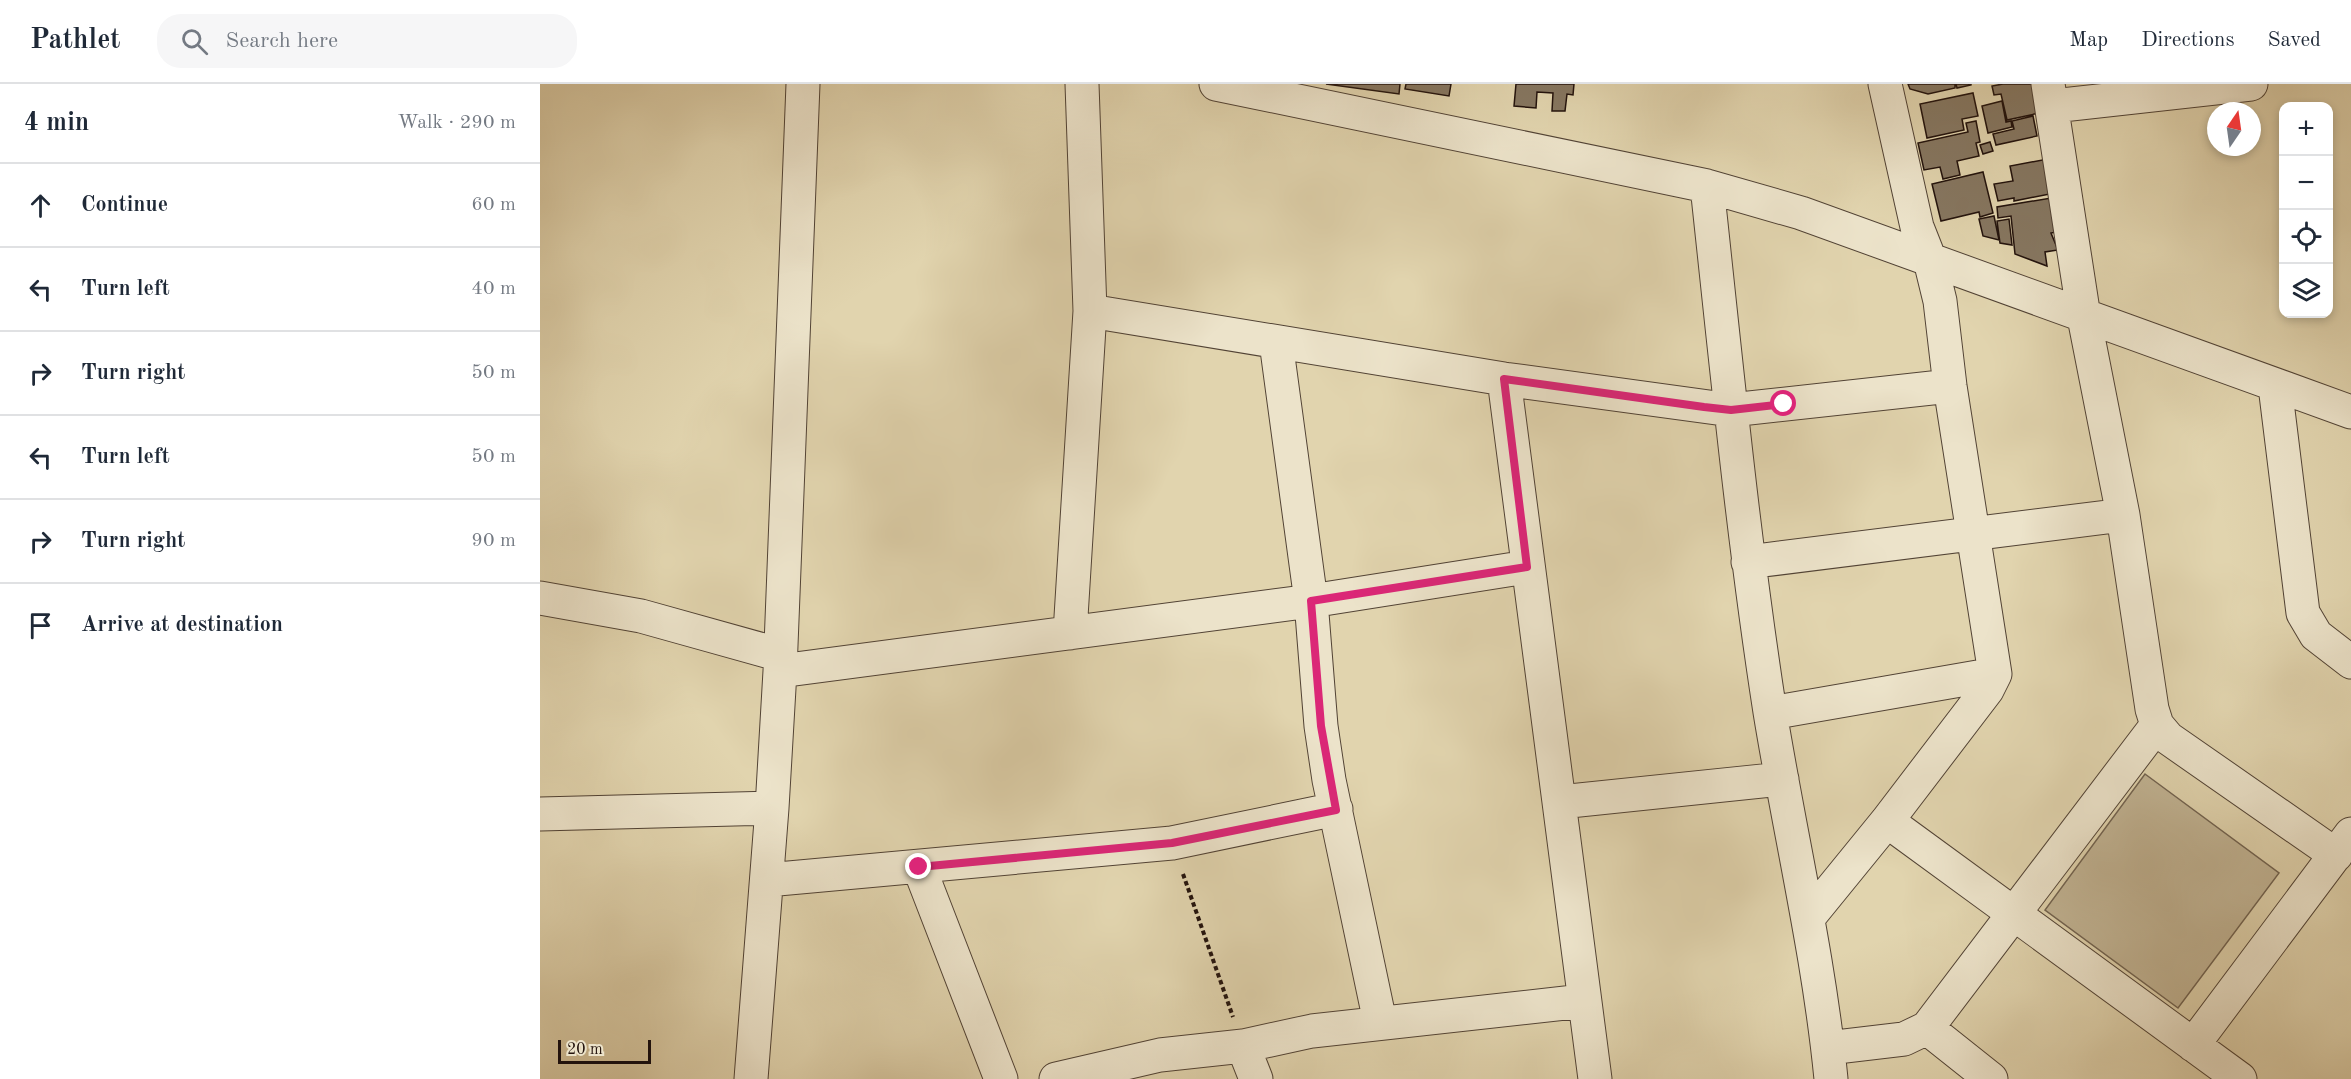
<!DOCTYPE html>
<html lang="en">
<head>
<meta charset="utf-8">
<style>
	body { margin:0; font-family:"Old Standard TT",serif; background:#f6f6f7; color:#1f2937 }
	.controls { position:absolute; right:18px; top:18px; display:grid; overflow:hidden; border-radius:12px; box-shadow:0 3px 9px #0003 }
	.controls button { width:54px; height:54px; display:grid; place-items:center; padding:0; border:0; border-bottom:2px solid #e0e1e3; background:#fff; color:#1f2937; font:30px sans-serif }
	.compass { position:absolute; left:1667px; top:18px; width:54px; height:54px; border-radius:50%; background:#fff; box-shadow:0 3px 9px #0003; rotate:13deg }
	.scale { position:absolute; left:18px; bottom:15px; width:93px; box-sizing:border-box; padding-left:6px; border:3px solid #23130d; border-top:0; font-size:16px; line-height:21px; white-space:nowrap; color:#23130d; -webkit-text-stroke:4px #ece3ca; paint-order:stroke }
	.stop { position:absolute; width:18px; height:18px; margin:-14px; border:4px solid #db2777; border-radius:50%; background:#fff }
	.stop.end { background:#db2777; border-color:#fff; box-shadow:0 2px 6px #0008 }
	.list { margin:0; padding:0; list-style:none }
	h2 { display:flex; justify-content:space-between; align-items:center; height:78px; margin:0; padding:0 24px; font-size:26px }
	h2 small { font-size:20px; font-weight:400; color:#747a83 }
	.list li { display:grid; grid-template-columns:39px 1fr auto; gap:18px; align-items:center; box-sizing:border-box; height:84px; padding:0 24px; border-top:2px solid #e0e1e3 }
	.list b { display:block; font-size:22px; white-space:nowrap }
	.list em { font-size:20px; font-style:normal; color:#747a83 }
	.icon { flex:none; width:33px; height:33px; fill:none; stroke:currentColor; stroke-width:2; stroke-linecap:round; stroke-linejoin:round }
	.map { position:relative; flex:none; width:1811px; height:995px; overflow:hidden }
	header { display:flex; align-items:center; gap:36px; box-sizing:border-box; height:84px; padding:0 30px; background:#fff; border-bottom:2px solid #e0e1e3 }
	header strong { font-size:28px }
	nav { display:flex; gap:33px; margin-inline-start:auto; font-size:21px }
	.search { width:420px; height:54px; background:#f6f6f7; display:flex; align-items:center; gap:15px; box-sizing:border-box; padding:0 21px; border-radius:24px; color:#747a83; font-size:22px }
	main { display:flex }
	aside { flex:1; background:#fff }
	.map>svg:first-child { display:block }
	.green { fill:#c1b393; stroke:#726350; stroke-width:1.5 }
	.building { fill:#867761; stroke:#23130d; stroke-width:1.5 }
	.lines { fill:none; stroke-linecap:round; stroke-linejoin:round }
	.minor-casing { stroke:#524335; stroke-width:35 }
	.path { stroke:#23130d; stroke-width:4; stroke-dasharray:4.5 3; stroke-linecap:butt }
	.minor { stroke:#ece3ca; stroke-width:33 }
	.route { stroke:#db2777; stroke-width:8 }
</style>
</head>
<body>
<header>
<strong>Pathlet</strong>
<div class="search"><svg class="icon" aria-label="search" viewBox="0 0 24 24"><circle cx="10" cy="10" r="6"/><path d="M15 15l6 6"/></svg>Search here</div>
<nav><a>Map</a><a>Directions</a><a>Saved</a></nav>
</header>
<main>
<aside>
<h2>4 min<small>Walk · 290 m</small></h2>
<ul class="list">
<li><svg class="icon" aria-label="ahead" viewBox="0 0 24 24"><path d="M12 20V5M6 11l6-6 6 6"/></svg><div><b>Continue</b></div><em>60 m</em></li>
<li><svg class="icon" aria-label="left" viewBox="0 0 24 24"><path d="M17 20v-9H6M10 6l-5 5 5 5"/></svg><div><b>Turn left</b></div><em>40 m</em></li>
<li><svg class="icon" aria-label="right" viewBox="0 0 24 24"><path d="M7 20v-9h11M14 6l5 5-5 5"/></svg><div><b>Turn right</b></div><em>50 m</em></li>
<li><svg class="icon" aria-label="left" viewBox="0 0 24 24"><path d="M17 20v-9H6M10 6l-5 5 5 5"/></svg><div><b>Turn left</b></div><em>50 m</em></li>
<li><svg class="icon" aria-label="right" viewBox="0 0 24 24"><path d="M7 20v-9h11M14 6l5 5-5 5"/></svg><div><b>Turn right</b></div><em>90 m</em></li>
<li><svg class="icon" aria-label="arrive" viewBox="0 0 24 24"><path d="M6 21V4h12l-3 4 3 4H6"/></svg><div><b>Arrive at destination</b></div></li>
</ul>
</aside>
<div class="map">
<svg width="1811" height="995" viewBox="0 0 1811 995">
	<rect width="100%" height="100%" fill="#e1d4ae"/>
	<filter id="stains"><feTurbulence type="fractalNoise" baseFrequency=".00333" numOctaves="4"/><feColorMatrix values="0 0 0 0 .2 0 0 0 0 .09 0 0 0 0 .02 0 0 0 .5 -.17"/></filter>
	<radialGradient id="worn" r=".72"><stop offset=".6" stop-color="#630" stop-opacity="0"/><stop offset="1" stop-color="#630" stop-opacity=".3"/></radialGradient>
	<path class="green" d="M 1605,690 L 1739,789 L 1638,924 L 1505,826 Z"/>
	<path class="building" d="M 786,0 L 860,0 L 859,10 Z
		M 866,0 L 911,0 L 909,12 L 865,5 Z
		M 976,0 L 1034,0 L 1033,11 L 1027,10 L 1025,27 L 1012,27 L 1013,9 L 997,8 L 996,24 L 974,22 Z
		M 1368,0 L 1415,0 L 1415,4 L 1388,10 L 1370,5 Z
		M 1416,0 L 1431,0 L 1431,1 L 1417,4 Z
		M 1463,0 L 1498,0 L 1504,28 L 1467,36 L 1461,10 L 1454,11 L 1452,2 Z
		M 1433,9 L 1438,32 L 1422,35 L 1424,46 L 1387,54 L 1380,20 Z
		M 1462,17 L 1466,38 L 1471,37 L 1472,43 L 1448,49 L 1442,22 Z
		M 1493,32 L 1497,52 L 1456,61 L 1453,50 L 1474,45 L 1472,37 Z
		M 1436,37 L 1440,58 L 1436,59 L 1439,72 L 1417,77 L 1420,91 L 1403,95 L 1400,83 L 1384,86 L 1378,59 L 1428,48 L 1426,39 Z
		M 1450,58 L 1453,67 L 1443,70 L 1440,61 Z
		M 1513,74 L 1520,108 L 1474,117 L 1474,114 L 1458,117 L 1454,100 L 1473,97 L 1470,82 Z
		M 1443,88 L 1453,129 L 1440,133 L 1439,128 L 1401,137 L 1392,100 Z
		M 1517,113 L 1522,147 L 1511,149 L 1518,166 L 1505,168 L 1507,182 L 1475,170 L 1471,132 L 1458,134 L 1457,123 Z
		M 1454,132 L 1459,156 L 1443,152 L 1439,135 Z
		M 1469,135 L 1472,161 L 1460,159 L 1457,137 Z"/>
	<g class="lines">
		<g class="minor-casing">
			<path id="minor" d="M 542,0 L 550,227 L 964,295 L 1191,326 L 1410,302
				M 676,0 L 1167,102 L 1261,129 L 1811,328
				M 1508,0 L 1544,233 L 1583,431 L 1612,625 L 1617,641 L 1628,654 L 1796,771
				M 1513,22 L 1711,0
				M 1167,102 C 1186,278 1203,454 1230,628 C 1250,751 1279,872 1291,995
				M 736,258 L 771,517 L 781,642 L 789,696 L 840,938
				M 964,295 L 1055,995
				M 1735,302 L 1763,529 L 1776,551 L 1811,578
				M 1208,478 L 1583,431
				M 0,514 L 101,532 L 241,571
				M 530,549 L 550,227
				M 240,587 L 771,517 L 987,483
				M 1231,629 L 1455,590
				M 1020,718 L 1242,695
				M 0,730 L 232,724
				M 1347,737 L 1700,995
				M 379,783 L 461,995
				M 227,796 L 632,759 L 796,725
				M 1268,834 L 1347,737 L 1447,606 L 1455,590 L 1410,302 L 1400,217 L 1390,176 L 1377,143 L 1345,0
				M 1387,944 L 1451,995
				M 1653,961 L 1811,750
				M 703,962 L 716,995
				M 1288,964 L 1364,955 L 1387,944 L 1617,641
				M 211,995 L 232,724 L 240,587 L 263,0
				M 516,995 L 620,971 L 703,962 L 772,947 L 1043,917"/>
		</g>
		<path class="path" d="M 643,790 L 693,933"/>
		<use href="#minor" class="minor"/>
	</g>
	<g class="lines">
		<path class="route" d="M 379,783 L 632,759 L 796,726 L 781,642 L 771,517 L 987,483 L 964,295 L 1164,323 L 1191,326 L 1244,320"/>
	</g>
	<rect width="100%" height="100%" filter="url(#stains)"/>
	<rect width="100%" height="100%" fill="url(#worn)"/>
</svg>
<div class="controls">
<button>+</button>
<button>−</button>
<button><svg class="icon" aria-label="locate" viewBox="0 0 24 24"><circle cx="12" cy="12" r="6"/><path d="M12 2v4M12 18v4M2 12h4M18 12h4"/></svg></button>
<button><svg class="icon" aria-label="layers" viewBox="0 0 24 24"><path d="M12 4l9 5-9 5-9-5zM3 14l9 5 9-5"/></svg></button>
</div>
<svg class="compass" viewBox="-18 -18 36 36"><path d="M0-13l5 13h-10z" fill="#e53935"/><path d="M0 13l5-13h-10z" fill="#747a83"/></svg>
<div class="scale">20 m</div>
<div class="stop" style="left:1244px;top:320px"></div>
<div class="stop end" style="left:379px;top:783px"></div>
</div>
</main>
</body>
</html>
